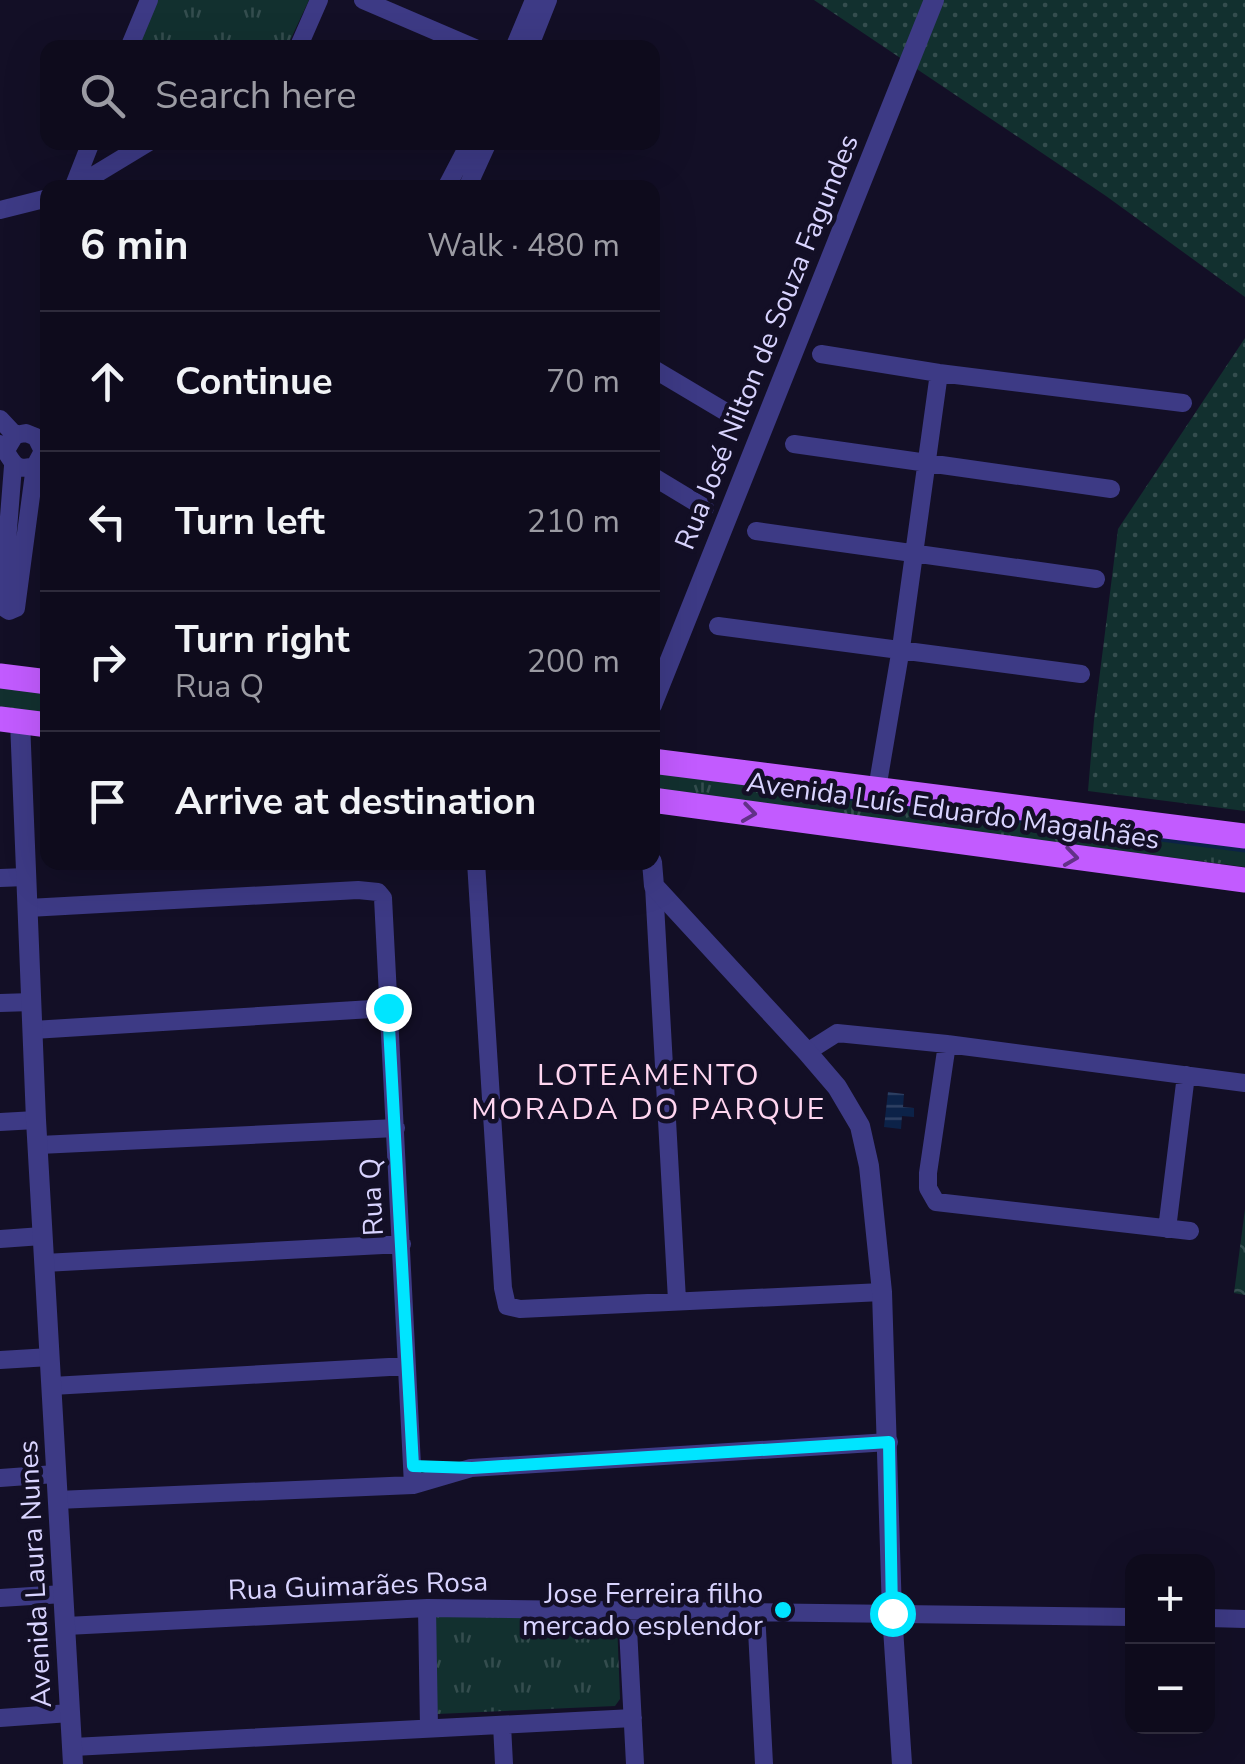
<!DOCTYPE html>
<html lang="en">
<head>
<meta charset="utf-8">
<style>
	body { margin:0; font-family:"Nunito Sans",sans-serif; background:#171425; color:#f1f3f6 }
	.controls { position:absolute; right:30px; bottom:30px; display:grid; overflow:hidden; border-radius:20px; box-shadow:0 10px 40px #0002 }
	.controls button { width:90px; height:90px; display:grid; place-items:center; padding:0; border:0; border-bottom:2px solid #2e2b3b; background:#0e0b1c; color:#f1f3f6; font:50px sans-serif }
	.stop { position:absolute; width:30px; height:30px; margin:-22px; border:8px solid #00e5ff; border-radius:50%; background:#fff }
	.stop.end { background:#00e5ff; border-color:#fff; box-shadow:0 2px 10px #0008 }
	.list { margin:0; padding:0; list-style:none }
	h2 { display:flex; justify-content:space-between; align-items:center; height:130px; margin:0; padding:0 40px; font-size:42px }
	h2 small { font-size:32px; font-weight:400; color:#9b9ba3 }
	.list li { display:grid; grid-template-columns:65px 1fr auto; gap:30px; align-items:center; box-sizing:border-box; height:140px; padding:0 40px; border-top:2px solid #2e2b3b }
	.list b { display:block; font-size:38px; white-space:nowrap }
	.list p { margin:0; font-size:32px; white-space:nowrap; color:#9b9ba3 }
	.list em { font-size:32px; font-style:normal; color:#9b9ba3 }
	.icon { flex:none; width:55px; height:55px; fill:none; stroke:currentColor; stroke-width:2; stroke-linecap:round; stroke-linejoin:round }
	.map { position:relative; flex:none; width:1245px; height:1764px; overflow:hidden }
	.search { position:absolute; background:#0e0b1c; box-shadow:0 10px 40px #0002; left:40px; top:40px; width:620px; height:110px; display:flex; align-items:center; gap:25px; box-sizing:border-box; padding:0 35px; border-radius:20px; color:#9b9ba3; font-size:38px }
	.panel { position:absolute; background:#0e0b1c; box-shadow:0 10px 40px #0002; left:40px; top:180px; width:620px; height:690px; border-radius:20px }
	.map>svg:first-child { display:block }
	.grass { fill:url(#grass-dots) }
	.forest { fill:url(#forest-crowns) }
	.park { fill:url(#park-tufts) }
	.water { fill:url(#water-rules) }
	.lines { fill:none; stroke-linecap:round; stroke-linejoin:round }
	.stream { stroke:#0c2248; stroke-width:5 }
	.minor { stroke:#3d3a85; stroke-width:18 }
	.tertiary { stroke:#3d3a85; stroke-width:20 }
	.primary { stroke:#c25bff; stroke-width:25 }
	.oneway { stroke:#623188 }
	.route { stroke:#00e5ff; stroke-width:12 }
	.poi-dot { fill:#00e5ff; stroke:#130f26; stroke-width:4 }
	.labels { text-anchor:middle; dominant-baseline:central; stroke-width:9; stroke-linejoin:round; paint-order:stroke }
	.street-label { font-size:28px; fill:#d9d4ff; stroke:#130f26 }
	.poi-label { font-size:28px; fill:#d9d4ff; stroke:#130f26; text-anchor:end }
	.neighbourhood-label { font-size:30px; letter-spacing:2.5px; fill:#ffd6f0; stroke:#130f26 }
</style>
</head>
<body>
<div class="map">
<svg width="1245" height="1764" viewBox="0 0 1245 1764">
	<defs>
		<pattern id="grass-dots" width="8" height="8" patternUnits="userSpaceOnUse" patternTransform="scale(2.5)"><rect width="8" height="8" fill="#12302f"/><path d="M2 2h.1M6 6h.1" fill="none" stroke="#344d4e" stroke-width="1.8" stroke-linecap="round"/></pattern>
		<pattern id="forest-crowns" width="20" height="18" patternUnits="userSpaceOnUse" patternTransform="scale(2.5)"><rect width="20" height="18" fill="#12302f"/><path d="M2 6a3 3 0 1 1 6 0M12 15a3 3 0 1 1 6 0" fill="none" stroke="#344d4e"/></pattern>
		<pattern id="park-tufts" width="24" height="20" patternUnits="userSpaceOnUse" patternTransform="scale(2.5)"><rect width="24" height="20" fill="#12302f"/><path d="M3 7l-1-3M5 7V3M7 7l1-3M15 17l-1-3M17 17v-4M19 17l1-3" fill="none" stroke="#344d4e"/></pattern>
		<pattern id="water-rules" width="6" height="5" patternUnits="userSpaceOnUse" patternTransform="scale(2.5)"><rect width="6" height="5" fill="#0c2248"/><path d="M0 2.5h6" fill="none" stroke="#2f4163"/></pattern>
	</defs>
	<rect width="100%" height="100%" fill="#130f26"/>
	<path class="grass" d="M 814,0 L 1245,0 L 1245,297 L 1106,196 Z
		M 1245,338 L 1245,811 L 1088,791 L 1094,720 L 1118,529 Z"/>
	<path class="forest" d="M 1245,1209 L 1245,1295 L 1234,1293 Z"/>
	<path class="park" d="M 157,0 L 309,0 L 287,47 L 137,48 Z
		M 0,679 L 47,685 L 47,713 L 0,708 Z
		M 653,764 L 1245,840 L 1245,867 L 653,790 Z
		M 434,1610 L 612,1615 L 617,1621 L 620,1699 L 615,1706 L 437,1714 Z"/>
	<path class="water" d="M 888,1092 L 904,1094 L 903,1107 L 914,1108 L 914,1117 L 902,1116 L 901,1129 L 884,1127 Z"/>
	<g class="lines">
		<path class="stream" d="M 849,798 L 1245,850"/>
		<path class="minor" d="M 363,0 L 475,48
			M 129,48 L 149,0
			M 298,48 L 319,0
			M 514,48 L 534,0
			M 529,48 L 548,0
			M 73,188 L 149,142
			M 73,188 L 91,142
			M 446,188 L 470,142
			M 467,188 L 488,142
			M 0,210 L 48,198
			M 821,354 L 939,373 L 1183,403
			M 652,368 L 736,418
			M 0,419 L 15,435
			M 0,444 C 13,458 11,473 35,466 L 43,451 L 36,437 L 26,433 L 15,435 L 6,450
			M 794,444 L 1111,489
			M 13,466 L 2,606 L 9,611 L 16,608 L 35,466
			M 652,476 L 705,508
			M 756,531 L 1096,579
			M 718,626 L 1081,674
			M 877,789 L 901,648 L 939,373
			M 476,862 L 503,1288 L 507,1306 L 520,1309 L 882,1292
			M 0,878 L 26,877
			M 654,886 L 677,1300
			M 28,908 L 358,890 L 378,892 L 383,898 L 413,1485
			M 0,1003 L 32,1002
			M 33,1030 L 388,1008
			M 947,1044 L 928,1173 L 928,1188 L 936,1202 L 1190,1231
			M 807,1052 L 837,1033 L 947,1044 L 1245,1083
			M 0,1122 L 36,1120
			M 39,1145 L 396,1128
			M 1167,1229 L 1186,1075
			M 0,1239 L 42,1236
			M 44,1263 L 402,1244
			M 0,1360 L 50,1357
			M 52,1386 L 407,1366
			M 0,1478 L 55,1474
			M 57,1500 L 413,1485 L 471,1468 L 889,1442
			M 0,1598 L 63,1594
			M 427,1608 L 429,1728
			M 627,1609 L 635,1764
			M 756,1611 L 764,1764
			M 1208,1618 L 1245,1619
			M 66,1626 L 427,1608 L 1132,1617
			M 0,1718 L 70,1713
			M 502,1725 L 504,1764
			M 73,1747 L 633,1718"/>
		<path class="tertiary" d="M 652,705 L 934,0
			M 20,721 L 36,1120 L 73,1764
			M 652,862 L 654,886 L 807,1052 L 837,1087 L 860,1126 L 869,1166 L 882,1292 L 892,1613 L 902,1764"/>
		<path class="primary" d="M 0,676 L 48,682
			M 0,719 L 48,725
			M 652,761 L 1245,836
			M 652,800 L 1245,880"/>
	</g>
	<defs><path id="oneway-chevron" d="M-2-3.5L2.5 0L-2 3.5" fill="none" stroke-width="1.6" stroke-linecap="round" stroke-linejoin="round" transform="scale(2.5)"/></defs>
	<g class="oneway">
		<use href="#oneway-chevron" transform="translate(749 813) rotate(8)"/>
		<use href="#oneway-chevron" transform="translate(1071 857) rotate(8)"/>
	</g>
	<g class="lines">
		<path class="route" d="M 388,1008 L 413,1466 L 472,1468 L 889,1442 L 892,1613"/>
	</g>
	<circle class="poi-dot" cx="783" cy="1610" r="10"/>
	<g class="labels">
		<g class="street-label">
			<text transform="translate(767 342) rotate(-68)">Rua José Nilton de Souza Fagundes</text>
			<text transform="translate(953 811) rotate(8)">Avenida Luís Eduardo Magalhães</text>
			<text transform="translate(372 1197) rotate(-93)">Rua Q</text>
			<text transform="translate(35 1574) rotate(-93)">Avenida Laura Nunes</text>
			<text transform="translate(358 1586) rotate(-2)">Rua Guimarães Rosa</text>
		</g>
		<g class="poi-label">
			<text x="763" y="1594">Jose Ferreira filho<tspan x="763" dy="32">mercado esplendor</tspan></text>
		</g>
		<g class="neighbourhood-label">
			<text x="649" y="1075">LOTEAMENTO<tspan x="649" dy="34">MORADA DO PARQUE</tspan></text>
		</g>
	</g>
</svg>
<div class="controls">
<button>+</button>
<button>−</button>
</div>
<div class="stop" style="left:892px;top:1613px"></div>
<div class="stop end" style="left:388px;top:1008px"></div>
<div class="search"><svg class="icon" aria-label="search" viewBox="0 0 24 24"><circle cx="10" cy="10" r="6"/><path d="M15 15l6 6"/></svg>Search here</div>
<section class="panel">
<h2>6 min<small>Walk · 480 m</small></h2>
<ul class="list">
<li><svg class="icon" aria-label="ahead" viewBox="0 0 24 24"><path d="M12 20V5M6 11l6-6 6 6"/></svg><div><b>Continue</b></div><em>70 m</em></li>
<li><svg class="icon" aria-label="left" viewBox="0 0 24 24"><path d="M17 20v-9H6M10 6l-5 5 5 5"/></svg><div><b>Turn left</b></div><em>210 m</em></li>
<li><svg class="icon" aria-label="right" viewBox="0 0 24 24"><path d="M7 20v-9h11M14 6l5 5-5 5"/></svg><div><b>Turn right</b><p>Rua Q</p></div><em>200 m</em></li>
<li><svg class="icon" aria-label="arrive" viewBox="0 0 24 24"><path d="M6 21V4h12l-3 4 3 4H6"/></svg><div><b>Arrive at destination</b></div></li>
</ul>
</section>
</div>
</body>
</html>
